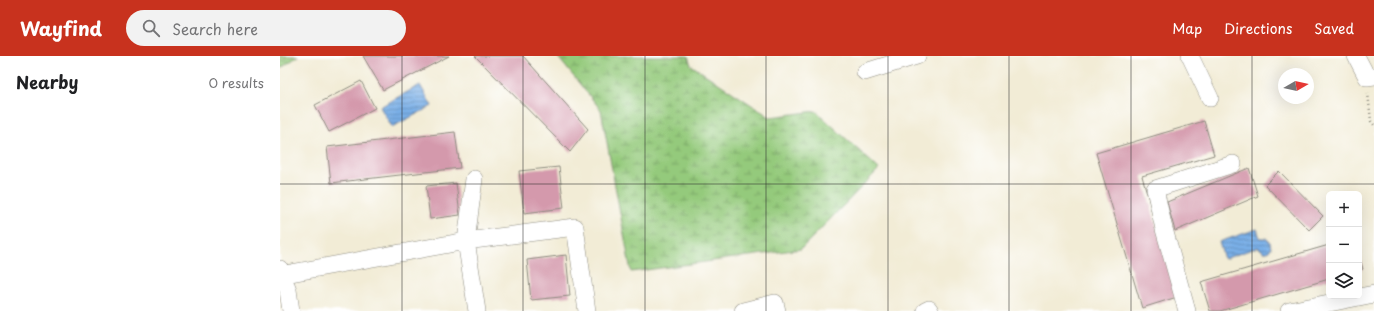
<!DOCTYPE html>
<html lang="en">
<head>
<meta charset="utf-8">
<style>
	body { margin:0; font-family:"Playpen Sans",sans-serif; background:#f2f2f2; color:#202124 }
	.controls { position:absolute; right:12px; bottom:12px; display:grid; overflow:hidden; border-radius:6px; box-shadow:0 4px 16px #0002 }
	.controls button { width:36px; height:36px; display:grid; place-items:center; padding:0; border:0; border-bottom:1px solid #e0e0e0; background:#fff; color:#202124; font:20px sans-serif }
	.compass { position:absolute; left:998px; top:12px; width:36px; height:36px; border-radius:50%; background:#fff; box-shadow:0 4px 16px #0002; rotate:81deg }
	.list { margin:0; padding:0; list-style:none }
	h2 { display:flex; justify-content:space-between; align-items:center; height:52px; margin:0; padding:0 16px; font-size:17px }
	h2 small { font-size:13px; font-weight:400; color:#757577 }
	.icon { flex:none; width:22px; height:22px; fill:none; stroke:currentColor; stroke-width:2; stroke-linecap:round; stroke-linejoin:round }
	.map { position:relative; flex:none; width:1094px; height:255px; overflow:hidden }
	header { display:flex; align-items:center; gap:24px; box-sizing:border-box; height:56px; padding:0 20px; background:#c8321e; color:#fff }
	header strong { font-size:19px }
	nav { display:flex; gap:22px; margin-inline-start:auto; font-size:14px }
	.search { width:280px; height:36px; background:#f2f2f2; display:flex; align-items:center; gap:10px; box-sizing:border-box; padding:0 14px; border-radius:22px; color:#757577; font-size:15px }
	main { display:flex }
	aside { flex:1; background:#fff }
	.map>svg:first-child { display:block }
	.wetland { fill:url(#wetland-marsh); stroke:#607a54 }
	.water { fill:url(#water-rules); stroke:#526d89 }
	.building { fill:#d499ac }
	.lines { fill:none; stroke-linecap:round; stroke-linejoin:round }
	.minor-casing { stroke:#8e8c80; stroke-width:18 }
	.path { stroke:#8e8c80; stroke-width:2.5; stroke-dasharray:1 3; stroke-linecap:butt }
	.minor { stroke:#fff; stroke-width:17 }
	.grid { fill:none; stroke:#2b2b2b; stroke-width:1; stroke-opacity:0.55 }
</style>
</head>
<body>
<header>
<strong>Wayfind</strong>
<div class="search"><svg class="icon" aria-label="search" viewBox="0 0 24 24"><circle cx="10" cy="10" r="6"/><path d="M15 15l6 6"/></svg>Search here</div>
<nav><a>Map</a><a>Directions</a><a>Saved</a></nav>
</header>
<main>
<aside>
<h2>Nearby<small>0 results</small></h2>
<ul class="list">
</ul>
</aside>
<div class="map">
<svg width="1094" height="255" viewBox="0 0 1094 255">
	<defs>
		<pattern id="wetland-marsh" width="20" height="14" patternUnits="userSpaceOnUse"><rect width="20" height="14" fill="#94ca7c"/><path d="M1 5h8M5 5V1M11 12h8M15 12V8" fill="none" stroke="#79a466"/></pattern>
		<pattern id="water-rules" width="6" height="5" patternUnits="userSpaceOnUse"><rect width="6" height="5" fill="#79afe7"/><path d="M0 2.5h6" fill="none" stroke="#638fbb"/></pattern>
	</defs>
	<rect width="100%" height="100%" fill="#fff"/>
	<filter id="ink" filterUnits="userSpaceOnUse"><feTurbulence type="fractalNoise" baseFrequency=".025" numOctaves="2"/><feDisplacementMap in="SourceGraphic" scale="8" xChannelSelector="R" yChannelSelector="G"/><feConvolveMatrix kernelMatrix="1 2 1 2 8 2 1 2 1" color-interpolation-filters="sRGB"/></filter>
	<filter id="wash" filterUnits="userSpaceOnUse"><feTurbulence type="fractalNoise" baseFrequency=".012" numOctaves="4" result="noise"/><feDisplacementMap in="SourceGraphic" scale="16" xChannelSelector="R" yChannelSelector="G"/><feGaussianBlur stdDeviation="0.9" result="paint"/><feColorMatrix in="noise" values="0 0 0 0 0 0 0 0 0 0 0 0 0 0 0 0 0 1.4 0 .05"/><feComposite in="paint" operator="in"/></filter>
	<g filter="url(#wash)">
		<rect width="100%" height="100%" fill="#f2ecd6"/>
		<path class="wetland" d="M 0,0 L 18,0 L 0,13 Z
			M 277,0 L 408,0 L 411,9 L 490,61 L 536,55 L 599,113 L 521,193 L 351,216 L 321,54 Z"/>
		<path class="water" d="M 140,29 L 152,50 L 112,71 L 100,51 Z
			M 977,173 L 980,182 L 986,182 L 990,186 L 991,192 L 988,196 L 984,196 L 978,191 L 944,203 L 939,186 Z"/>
		<g id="blocks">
			<path class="building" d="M 83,0 L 169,0 L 103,34 Z
				M 195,0 L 243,0 L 308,73 L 290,96 Z
				M 81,25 L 95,52 L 49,76 L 35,49 Z
				M 924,65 L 934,99 L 862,120 L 897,241 L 862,252 L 816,97 Z
				M 175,76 L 180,112 L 51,127 L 47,91 Z
				M 279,111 L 284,152 L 244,157 L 239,115 Z
				M 969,112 L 978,140 L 895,175 L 887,146 Z
				M 999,115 L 1043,160 L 1029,174 L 985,129 Z
				M 176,127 L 180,159 L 150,163 L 146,130 Z
				M 1049,189 L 1049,223 L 940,255 L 930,255 L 921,226 Z
				M 286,199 L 290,240 L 251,244 L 247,204 Z
				M 1079,200 L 1083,213 L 1079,215 Z"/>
		</g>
	</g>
	<g filter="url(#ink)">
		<use href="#blocks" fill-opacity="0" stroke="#8e8c80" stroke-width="1"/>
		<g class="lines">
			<g class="minor-casing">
				<path id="minor" d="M 910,0 L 930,42
					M 1076,0 L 1087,21 L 1094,20
					M 585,16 L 637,0
					M 0,213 L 8,234 L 11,255
					M 0,219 L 186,185 L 194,123
					M 197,255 L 186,185 L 295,171 L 307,255
					M 463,255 L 495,247 L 497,255
					M 645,255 L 649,253 L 650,255
					M 907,255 L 884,173 L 875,133 L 953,108
					M 1009,255 L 1094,238"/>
			</g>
			<path class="path" d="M 1088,37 L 1091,65 L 1094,69"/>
			<use href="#minor" class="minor"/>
		</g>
	</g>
	<path class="grid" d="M 122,0 L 122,255M 243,0 L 243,255M 365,0 L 365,255M 486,0 L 486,255M 608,0 L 608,255M 729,0 L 729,255M 851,0 L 851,255M 972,0 L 972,255M 0,128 L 1094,128"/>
</svg>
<div class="controls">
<button>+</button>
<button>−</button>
<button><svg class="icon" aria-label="layers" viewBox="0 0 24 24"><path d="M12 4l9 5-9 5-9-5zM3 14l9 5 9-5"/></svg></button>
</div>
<svg class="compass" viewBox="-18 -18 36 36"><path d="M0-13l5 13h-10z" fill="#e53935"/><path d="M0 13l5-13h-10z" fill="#757577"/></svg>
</div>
</main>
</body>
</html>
